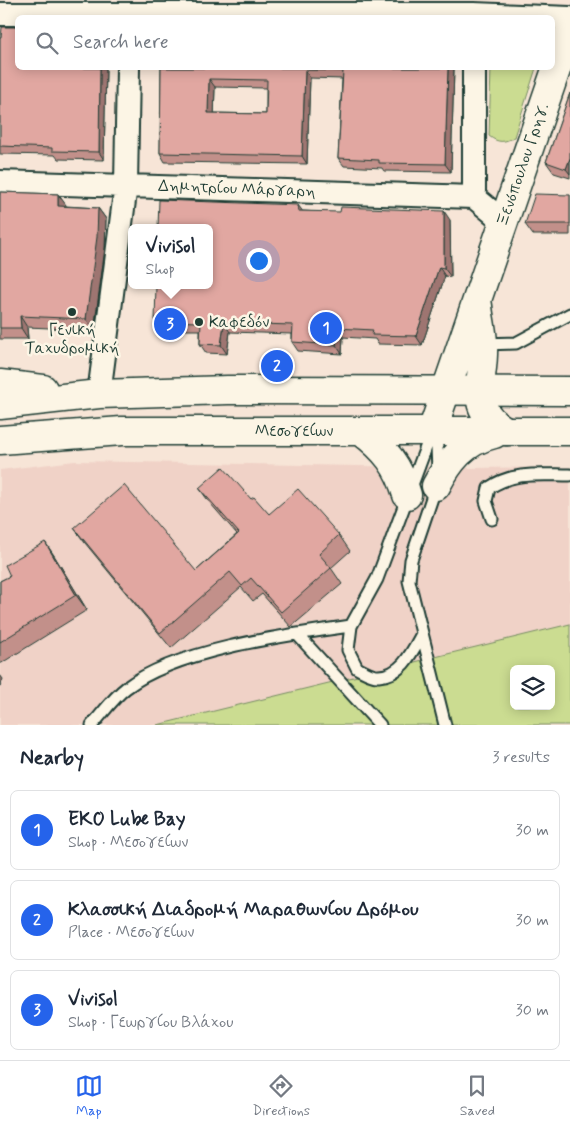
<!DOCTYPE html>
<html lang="en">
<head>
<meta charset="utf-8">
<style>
	body { margin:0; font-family:Mynerve,sans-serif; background:#f6f6f7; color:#1f2937 }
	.controls { position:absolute; right:15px; bottom:15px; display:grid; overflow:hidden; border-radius:8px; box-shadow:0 2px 12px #0003 }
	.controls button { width:45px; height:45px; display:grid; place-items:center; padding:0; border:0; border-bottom:1px solid #e0e1e3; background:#fff; color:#1f2937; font:25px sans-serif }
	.you { position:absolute; left:258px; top:260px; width:18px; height:18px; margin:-12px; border:4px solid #fff; border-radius:50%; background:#1a73e8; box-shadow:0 0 0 8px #1a73e833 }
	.badge { display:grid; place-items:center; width:32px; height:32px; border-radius:50%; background:#2563eb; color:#fff; font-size:16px; font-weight:700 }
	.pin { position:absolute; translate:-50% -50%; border:2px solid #fff; box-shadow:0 1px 5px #0006 }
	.popup { position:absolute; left:128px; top:224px; width:85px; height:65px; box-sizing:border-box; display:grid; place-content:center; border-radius:8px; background:#fff; filter:drop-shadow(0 1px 4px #0005); font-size:16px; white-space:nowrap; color:#747a83 }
	.popup b { font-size:19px; color:#1f2937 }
	.popup::after { content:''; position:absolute; left:50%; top:100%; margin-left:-10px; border:10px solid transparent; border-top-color:#fff }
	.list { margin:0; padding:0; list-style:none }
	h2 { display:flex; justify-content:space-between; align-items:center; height:65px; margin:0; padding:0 20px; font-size:21px }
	h2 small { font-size:16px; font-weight:400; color:#747a83 }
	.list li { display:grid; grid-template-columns:32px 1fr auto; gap:15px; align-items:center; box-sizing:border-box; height:80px; margin:0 10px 10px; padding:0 10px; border:1px solid #e0e1e3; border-radius:8px }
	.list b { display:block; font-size:19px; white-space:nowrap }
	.list p { margin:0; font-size:16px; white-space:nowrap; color:#747a83 }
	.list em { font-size:16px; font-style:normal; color:#747a83 }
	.icon { flex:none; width:28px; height:28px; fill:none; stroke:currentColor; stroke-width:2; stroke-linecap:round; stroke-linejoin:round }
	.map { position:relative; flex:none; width:570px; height:725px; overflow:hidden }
	.search { position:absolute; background:#fff; box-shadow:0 2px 12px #0003; left:15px; right:15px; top:15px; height:55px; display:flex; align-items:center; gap:12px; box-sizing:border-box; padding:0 18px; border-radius:8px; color:#747a83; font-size:19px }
	.sheet { height:335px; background:#fff }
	nav { display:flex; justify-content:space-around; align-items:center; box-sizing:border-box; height:70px; border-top:1px solid #e0e1e3; background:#fff; font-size:14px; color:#747a83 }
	nav a { display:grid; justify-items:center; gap:2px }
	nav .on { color:#2563eb }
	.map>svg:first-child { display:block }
	.built { fill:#f0d2c7; fill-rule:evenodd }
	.green { fill:#cbdc91; stroke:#758c62; fill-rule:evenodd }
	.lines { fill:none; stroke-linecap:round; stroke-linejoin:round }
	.lane-casing { stroke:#1f3d34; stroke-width:15 }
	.street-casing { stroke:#1f3d34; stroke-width:26 }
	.secondary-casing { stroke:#1f3d34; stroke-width:31 }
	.primary-casing { stroke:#1f3d34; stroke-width:31 }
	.lane { stroke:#fcf5e5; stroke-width:11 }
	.street { stroke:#fcf5e5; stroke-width:22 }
	.secondary { stroke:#fcf5e5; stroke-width:28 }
	.primary { stroke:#fcf5e5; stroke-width:28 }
	.wall { fill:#c2908a; stroke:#1f3d34; fill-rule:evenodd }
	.shaded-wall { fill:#9e7571; stroke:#1f3d34 }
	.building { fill:#e1a7a1; stroke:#1f3d34; fill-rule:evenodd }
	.poi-dot { fill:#1f3d34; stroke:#fcf5e5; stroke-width:2 }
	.labels { text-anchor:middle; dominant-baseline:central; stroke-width:5; stroke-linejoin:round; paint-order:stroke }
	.street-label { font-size:16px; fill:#1f3d34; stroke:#fcf5e5 }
	.poi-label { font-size:16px; fill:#1f3d34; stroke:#fcf5e5; text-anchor:start }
</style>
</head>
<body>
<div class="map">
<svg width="570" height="725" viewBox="0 0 570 725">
	<rect width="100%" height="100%" fill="#f7e5d7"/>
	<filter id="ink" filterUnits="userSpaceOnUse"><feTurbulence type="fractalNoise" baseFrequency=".02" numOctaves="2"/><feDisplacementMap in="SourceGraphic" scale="10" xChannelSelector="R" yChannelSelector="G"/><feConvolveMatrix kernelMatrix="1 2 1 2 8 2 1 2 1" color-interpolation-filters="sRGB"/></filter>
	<g filter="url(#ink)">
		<path class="built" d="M 75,461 L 468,468 L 570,467 L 570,725 L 0,725 L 0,470 ZM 514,669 L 551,669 L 551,706 L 514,706 Z"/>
		<path class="green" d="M 491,68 L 536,68 L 514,137 C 504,143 498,143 489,136 Z
			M 570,624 L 570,725 L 157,725 ZM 514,669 L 551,669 L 551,706 L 514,706 Z"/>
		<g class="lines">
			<g class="lane-casing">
				<path id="lane" d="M 483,344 L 516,343 L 570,314
					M 432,432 L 437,447 L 438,470
					M 436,486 L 411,560 L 409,581 L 445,725
					M 492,519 L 486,501 L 489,488 C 513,471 542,475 570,475
					M 297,634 L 380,725
					M 422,634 C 412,652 402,675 379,676 C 373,677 363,671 357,668 L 348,650 L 351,626 L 377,579 L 432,431
					M 92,725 C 103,713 113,698 126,688 C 177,649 287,635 351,626"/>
			</g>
			<g class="street-casing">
				<path id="street" d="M 0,14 L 474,14 L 570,18
					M 474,68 L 474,197 L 504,222
					M 0,182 L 474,197
					M 99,394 L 126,185 L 128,68"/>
			</g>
			<g class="secondary-casing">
				<path id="secondary" d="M 478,306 C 479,319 483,332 483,345 C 485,382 465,407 506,431
					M 432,431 L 570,29"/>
			</g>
			<g class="primary-casing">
				<path id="primary" d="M 0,384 L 43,389
					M 0,405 L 99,394 L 228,390 L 570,391
					M 361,431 C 385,449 399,466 407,495
					M 0,440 L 122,431 L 570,431
					M 436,486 C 449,461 464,441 494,434"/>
			</g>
			<use href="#lane" class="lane"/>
			<use href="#street" class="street"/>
			<use href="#secondary" class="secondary"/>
			<use href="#primary" class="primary"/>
		</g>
		<path class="wall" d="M 0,37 L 18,68 L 106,68 L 104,160 L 58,159 L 55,155 L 0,154 Z
			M 161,68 L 454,68 L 451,172 L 384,171 L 382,168 L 344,166 L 338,158 L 342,79 L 310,78 L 307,164 L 165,162 L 160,153 ZM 215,87 L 266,88 L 266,114 L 214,113 Z
			M 570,93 L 570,178 L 554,173 L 546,162 Z
			M 0,192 L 58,194 L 66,206 L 98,208 L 106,219 L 105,248 L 94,330 L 27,327 L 28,339 L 0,339 Z
			M 570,195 L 570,235 L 533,235 L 525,224 Z
			M 303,211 L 450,220 L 451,277 L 445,276 L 422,345 L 378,344 L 375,339 L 343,337 L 342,354 L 298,351 L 292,342 L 292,334 L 230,332 L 227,354 L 206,353 L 200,344 L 200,330 L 162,330 L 155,321 Z
			M 199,488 L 251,499 L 269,514 L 339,535 L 350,551 L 331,568 L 342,584 L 291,627 L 262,594 L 253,601 L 241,587 L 171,648 L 85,543 L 74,528 L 196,571 L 237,534 L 210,503 Z
			M 45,542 L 55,557 L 87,610 L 0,664 L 0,581 L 10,576 Z"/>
		<path class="shaded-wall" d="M 100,68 L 106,68 L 104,160 L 99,152 Z
			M 448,68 L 454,68 L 451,172 L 445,164 Z
			M 305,70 L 310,78 L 307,164 L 302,156 Z
			M 209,79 L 215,87 L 214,121 L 208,113 Z
			M 570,158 L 570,174 L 566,169 Z
			M 58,194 L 66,205 L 65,217 L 58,206 Z
			M 298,205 L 304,213 L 298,211 Z
			M 98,208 L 106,219 L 105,248 L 94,330 L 86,319 Z
			M 444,211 L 450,220 L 451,277 L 444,268 Z
			M 439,267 L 445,276 L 422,345 L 416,336 Z
			M 20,316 L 27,327 L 28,339 L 21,328 Z
			M 224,323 L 230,332 L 227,354 L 221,345 Z
			M 337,328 L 343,337 L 342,354 L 336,345 Z
			M 45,542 L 55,557 L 87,610 L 76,595 Z
			M 0,675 L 3,679 L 0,687 Z"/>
		<path class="building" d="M 2,27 L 18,27 L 18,68 L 100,68 L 99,152 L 52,151 L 52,148 L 0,146 L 0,37 L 1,37 Z
			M 161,68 L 448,68 L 445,164 L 379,163 L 379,160 L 338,158 L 343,71 L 305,70 L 302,156 L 160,153 ZM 209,79 L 267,80 L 266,114 L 208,113 Z
			M 570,93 L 570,158 L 566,169 L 546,162 Z
			M 0,192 L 58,194 L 58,206 L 98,208 L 97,237 L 86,319 L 20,316 L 21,328 L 0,328 Z
			M 535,194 L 570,195 L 570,224 L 525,224 Z
			M 159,200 L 298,205 L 298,211 L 340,212 L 341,207 L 444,211 L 444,268 L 439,267 L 416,336 L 372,335 L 373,330 L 337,328 L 336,345 L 292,342 L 293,325 L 224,323 L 221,345 L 200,344 L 201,322 L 155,321 L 156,285 L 209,285 L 209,228 L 158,228 Z
			M 223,467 L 251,499 L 254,497 L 269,514 L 298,489 L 339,535 L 319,554 L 331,568 L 281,612 L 251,578 L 242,586 L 230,572 L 160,633 L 74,528 L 124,485 L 196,571 L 239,533 L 199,488 Z
			M 45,542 L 76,595 L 0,642 L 0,581 L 10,576 L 5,565 Z"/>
	</g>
	<g class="poi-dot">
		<circle cx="72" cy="312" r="5"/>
		<circle cx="199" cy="322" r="5"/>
	</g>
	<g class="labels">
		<g class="street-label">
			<text transform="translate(523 165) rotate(-71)">Ξενόπουλου Γρηγ.</text>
			<text transform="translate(237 189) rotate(2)">Δημητρίου Μάργαρη</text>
			<text x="294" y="431">Μεσογείων</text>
		</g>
		<g class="poi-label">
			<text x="209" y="322">Καφεδόν</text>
			<text x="72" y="330" text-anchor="middle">Γενική<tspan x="72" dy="18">Ταχυδρομική</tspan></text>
		</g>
	</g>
</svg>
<div class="controls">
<button><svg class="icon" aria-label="layers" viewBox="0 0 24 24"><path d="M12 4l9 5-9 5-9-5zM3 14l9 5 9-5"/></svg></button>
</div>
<div class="you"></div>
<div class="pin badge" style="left:326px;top:328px">1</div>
<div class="pin badge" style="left:277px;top:366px">2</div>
<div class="pin badge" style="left:170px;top:324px">3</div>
<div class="popup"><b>Vivisol</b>Shop</div>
<div class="search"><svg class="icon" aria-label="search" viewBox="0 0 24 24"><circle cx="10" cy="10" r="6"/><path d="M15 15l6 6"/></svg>Search here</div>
</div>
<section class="sheet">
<h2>Nearby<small>3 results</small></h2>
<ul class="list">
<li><span class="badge">1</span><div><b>EKO Lube Bay</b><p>Shop · Μεσογείων</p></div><em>30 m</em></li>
<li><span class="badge">2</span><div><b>Κλασσική Διαδρομή Μαραθωνίου Δρόμου</b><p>Place · Μεσογείων</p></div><em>30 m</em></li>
<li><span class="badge">3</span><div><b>Vivisol</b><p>Shop · Γεωργίου Βλάχου</p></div><em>30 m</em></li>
</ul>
</section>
<nav>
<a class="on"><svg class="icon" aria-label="map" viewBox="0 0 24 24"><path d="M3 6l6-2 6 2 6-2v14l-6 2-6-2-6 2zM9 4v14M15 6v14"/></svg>Map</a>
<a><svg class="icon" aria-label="directions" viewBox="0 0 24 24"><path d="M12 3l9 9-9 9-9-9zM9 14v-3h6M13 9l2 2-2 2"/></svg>Directions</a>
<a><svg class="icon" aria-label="saved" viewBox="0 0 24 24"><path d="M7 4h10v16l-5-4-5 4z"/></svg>Saved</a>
</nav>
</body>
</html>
